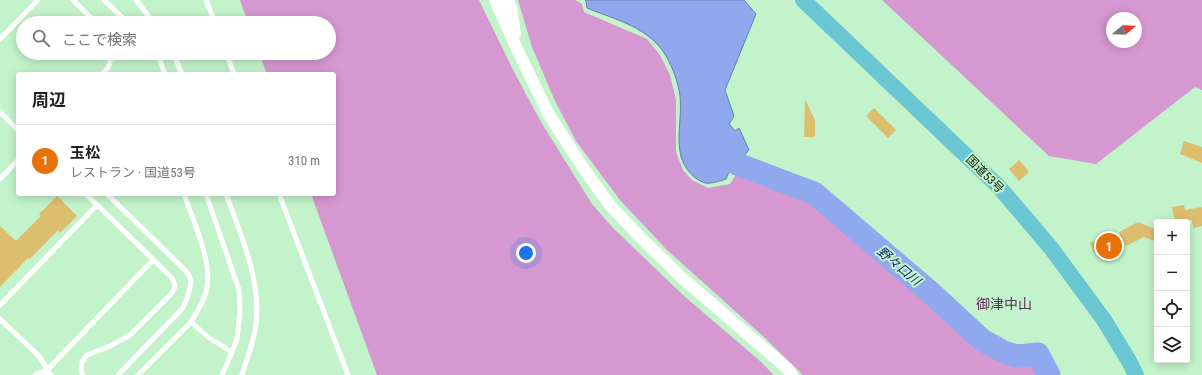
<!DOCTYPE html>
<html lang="ja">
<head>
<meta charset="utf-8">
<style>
	body { margin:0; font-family:"Roboto Condensed","Noto Sans JP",sans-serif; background:#f2f2f2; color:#202124 }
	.controls { position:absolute; right:12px; bottom:12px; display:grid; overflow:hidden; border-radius:4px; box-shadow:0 2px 10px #0003 }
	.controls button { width:36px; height:36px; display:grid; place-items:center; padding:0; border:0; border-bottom:1px solid #e0e0e0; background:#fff; color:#202124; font:20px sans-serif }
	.compass { position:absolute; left:1106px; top:12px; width:36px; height:36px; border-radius:50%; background:#fff; box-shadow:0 2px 10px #0003; rotate:71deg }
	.you { position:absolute; left:526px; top:253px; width:14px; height:14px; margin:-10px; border:3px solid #fff; border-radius:50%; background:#1a73e8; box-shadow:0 0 0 6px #1a73e833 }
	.badge { display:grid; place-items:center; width:26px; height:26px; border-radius:50%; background:#a23b9f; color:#fff; font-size:13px; font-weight:700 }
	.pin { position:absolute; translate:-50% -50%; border:2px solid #fff; box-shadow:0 1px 4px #0006 }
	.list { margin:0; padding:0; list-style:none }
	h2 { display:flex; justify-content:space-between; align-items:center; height:52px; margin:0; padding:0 16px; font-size:17px }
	h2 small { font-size:13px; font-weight:400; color:#757577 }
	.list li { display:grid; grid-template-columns:26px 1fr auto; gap:12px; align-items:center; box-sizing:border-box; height:72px; padding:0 16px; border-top:1px solid #e0e0e0 }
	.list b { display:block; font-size:15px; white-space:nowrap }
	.list p { margin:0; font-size:13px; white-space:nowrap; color:#757577 }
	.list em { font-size:13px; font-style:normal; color:#757577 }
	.icon { flex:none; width:22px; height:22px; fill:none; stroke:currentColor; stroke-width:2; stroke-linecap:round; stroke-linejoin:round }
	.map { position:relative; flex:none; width:1202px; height:375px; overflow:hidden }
	.search { position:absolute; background:#fff; box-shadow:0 2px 10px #0003; left:16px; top:16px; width:320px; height:44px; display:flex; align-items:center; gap:10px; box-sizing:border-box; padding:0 14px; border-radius:22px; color:#757577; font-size:15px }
	.panel { position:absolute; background:#fff; box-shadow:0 2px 10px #0003; left:16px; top:72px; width:320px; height:124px; border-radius:4px }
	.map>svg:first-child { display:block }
	.forest { fill:#d598d1; fill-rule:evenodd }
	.water { fill:#90a8ee; stroke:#687fab }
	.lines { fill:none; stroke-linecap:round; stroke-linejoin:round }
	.river { stroke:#90a8ee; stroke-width:23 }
	.building { fill:#ddbe6f }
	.service { stroke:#fff; stroke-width:5 }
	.tertiary { stroke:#fff; stroke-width:12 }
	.trunk { stroke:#6ac6d3; stroke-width:16 }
	.labels { text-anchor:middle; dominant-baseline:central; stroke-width:4; stroke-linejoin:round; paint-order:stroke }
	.street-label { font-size:12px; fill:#0c1e10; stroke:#c3f3ca }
	.water-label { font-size:13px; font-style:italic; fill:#152271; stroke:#c3f3ca }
	.quarter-label { font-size:14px; fill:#5d2b5b; stroke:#c3f3ca }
</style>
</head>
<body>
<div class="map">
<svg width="1202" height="375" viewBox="0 0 1202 375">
	<rect width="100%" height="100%" fill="#c3f3ca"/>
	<path class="forest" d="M 240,0 L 479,0 L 513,70 L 541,122 L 592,204 L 613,228 L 684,296 L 760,361 L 774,375 L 377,375 L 311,194 L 334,194 L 334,74 L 267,74 L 259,53 L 329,53 L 329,23 L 248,23 Z
		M 518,0 L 575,0 L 582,4 L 584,12 L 647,39 L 660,55 L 670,75 L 676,100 L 676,152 L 683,170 L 692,180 L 708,188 L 730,184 L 738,171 L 812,199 L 986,350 L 1013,362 L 1036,361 L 1043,375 L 803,375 L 764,337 L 667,250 L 620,200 L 576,141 L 555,101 L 532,47 Z
		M 882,0 L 1202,0 L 1202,90 L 1195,87 L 1096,164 L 1049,156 ZM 1112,18 L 1136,18 L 1136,42 L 1112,42 Z"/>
	<path class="water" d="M 585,0 L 744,0 L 756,14 L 725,90 L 734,116 L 729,124 L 735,131 L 739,128 L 749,150 L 728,174 L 726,179 C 720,181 711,184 705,183 C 692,179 681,164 680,151 C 677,134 682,114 680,96 C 678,82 673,68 666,56 C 649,27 616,20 587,8 L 586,1 Z"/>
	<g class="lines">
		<path class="river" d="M 737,164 L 814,193 L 930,292 L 982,340 L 1006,353 L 1018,356 L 1038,354 L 1049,375"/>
	</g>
	<path class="building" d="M 805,99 L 815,120 L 815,137 L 804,137 Z
		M 874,108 L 896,130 L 888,138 L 866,116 Z
		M 1184,141 L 1202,147 L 1202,163 L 1180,154 Z
		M 1019,160 L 1029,172 L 1019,181 L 1009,169 Z
		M 57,196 L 77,216 L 60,233 L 58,230 L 30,259 L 28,258 L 0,287 L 0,226 L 16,241 L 41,216 L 39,214 Z
		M 1184,205 L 1185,210 L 1202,207 L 1202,226 L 1193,228 L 1192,220 L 1175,222 L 1172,207 Z
		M 1138,222 L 1157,230 L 1157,242 L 1144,237 L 1126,246 L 1119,232 Z
		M 1113,233 L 1117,242 L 1094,253 L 1090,243 Z"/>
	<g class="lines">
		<path class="service" d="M 73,0 L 96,23
			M 104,0 L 128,23
			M 136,0 L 154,23
			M 206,0 L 215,23
			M 0,39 L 38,0
			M 156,53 L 160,61 L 165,74
			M 173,53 L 182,74
			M 226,53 L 234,74
			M 102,74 L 108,68 L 113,53
			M 0,112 L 18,130
			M 0,179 L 18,160
			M 107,194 L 186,271 L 189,275 L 191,281 L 190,288 L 187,299 L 182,309 L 118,375
			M 184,194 C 193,221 214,264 206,292 C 203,303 197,312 191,322
			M 226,194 C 242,238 263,283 255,331 C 252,346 246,361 242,375
			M 279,194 L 348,375
			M 0,305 L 97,205
			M 0,319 L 39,356 L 51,375
			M 35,375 L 48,369
			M 45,375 L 48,369 L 153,260
			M 83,375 L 81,370 L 82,362 L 87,355 L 108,347 L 130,335 L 172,293 C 176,287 175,284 172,278 L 86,194
			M 138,375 L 191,322 L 208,337 L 232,352 L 237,339 L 240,311 L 239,290 L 206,194
			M 222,375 L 232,352"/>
		<path class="tertiary" d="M 495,0 L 517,49 L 548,113 L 584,169 L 609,204 L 639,236 L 681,277 L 788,369 L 792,375
			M 508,0 L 511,7 L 515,34"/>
		<path class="trunk" d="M 803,0 L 999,187 L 1051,248 L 1104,320 L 1129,361 L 1136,375"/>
	</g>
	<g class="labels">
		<g class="street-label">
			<text transform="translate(985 174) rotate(45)">国道53号</text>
		</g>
		<g class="water-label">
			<text transform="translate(899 266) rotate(40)">野々口川</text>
		</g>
		<g class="quarter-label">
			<text x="1004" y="304">御津中山</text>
		</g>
	</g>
</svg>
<div class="controls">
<button>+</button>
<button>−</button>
<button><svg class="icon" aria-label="locate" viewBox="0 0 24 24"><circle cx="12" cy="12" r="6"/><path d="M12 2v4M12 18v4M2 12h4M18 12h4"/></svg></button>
<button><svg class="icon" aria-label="layers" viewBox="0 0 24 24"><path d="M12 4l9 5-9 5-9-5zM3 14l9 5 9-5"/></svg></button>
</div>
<svg class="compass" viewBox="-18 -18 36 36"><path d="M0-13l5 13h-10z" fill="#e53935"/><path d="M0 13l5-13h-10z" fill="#757577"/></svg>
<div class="you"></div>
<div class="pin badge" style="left:1109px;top:246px;background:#e8710a">1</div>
<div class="search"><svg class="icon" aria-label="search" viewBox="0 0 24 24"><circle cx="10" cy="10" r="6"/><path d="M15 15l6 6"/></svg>ここで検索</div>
<section class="panel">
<h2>周辺<small></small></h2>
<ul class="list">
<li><span class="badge" style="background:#e8710a">1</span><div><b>玉松</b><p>レストラン · 国道53号</p></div><em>310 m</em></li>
</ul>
</section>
</div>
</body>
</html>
